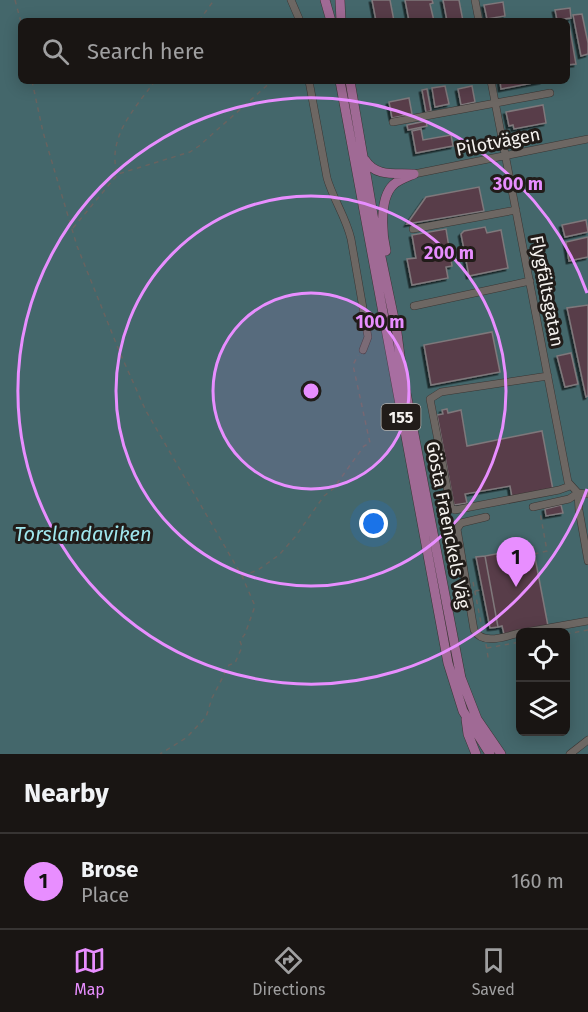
<!DOCTYPE html>
<html lang="en">
<head>
<meta charset="utf-8">
<style>
	body { margin:0; font-family:"Fira Sans",sans-serif; background:#221e1c; color:#f1f3f6 }
	.controls { position:absolute; right:18px; bottom:18px; display:grid; overflow:hidden; border-radius:9px; box-shadow:0 3px 15px #0003 }
	.controls button { width:54px; height:54px; display:grid; place-items:center; padding:0; border:0; border-bottom:2px solid #373433; background:#191513; color:#f1f3f6; font:30px sans-serif }
	.you { position:absolute; left:374px; top:524px; width:21px; height:21px; margin:-15px; border:4px solid #fff; border-radius:50%; background:#1a73e8; box-shadow:0 0 0 9px #1a73e833 }
	.badge { display:grid; place-items:center; width:39px; height:39px; border-radius:50%; background:#e88eff; color:#111; font-size:20px; font-weight:700 }
	.pin { position:absolute; translate:-50% -50px; filter:drop-shadow(0 2px 3px #0008) }
	.pin::after { content:''; position:absolute; top:32px; width:21px; height:18px; background:inherit; clip-path:polygon(0 0,100% 0,50% 100%) }
	.list { margin:0; padding:0; list-style:none }
	h2 { display:flex; justify-content:space-between; align-items:center; height:78px; margin:0; padding:0 24px; font-size:26px }
	h2 small { font-size:20px; font-weight:400; color:#9f9fa0 }
	.list li { display:grid; grid-template-columns:39px 1fr auto; gap:18px; align-items:center; box-sizing:border-box; height:96px; padding:0 24px; border-top:2px solid #373433 }
	.list b { display:block; font-size:22px; white-space:nowrap }
	.list p { margin:0; font-size:20px; white-space:nowrap; color:#9f9fa0 }
	.list em { font-size:20px; font-style:normal; color:#9f9fa0 }
	.icon { flex:none; width:33px; height:33px; fill:none; stroke:currentColor; stroke-width:2; stroke-linecap:round; stroke-linejoin:round }
	.map { position:relative; flex:none; width:588px; height:754px; overflow:hidden }
	.search { position:absolute; background:#191513; box-shadow:0 3px 15px #0003; left:18px; right:18px; top:18px; height:66px; display:flex; align-items:center; gap:15px; box-sizing:border-box; padding:0 21px; border-radius:9px; color:#9f9fa0; font-size:22px }
	.sheet { height:174px; background:#191513 }
	nav { display:flex; justify-content:space-around; align-items:center; box-sizing:border-box; height:84px; border-top:2px solid #373433; background:#191513; font-size:16px; color:#9f9fa0 }
	nav a { display:grid; justify-items:center; gap:3px }
	nav .on { color:#e88eff }
	.map>svg:first-child { display:block }
	.water { fill:#44676b; fill-rule:evenodd }
	.building { fill:#583e49; stroke:#7f787b; stroke-width:1.5; filter:url(#shadow) }
	.lines { fill:none; stroke-linecap:round; stroke-linejoin:round }
	.minor-casing { stroke:#3a3634; stroke-width:8 }
	.major-casing { stroke:#3a3634; stroke-width:10 }
	.path { stroke:#676360; stroke-width:1.5; stroke-dasharray:4.5 4.5; stroke-linecap:butt }
	.minor { stroke:#6d6763; stroke-width:7 }
	.major { stroke:#a06a95; stroke-width:9 }
	.ring { fill:none; stroke:#e88eff; stroke-width:3 }
	.labels { text-anchor:middle; dominant-baseline:central; stroke-width:6; stroke-linejoin:round; paint-order:stroke }
	.shield { fill:#211c19; stroke:#b5b2af; stroke-width:1.5 }
	.shield-label { font-size:16px; font-weight:bold; fill:#f5f2ef }
	.street-label { font-size:18px; fill:#f5f2ef; stroke:#211c19 }
	.water-label { font-size:20px; font-style:italic; fill:#a0e6ed; stroke:#211c19 }
	.centre { fill:#e88eff; stroke:#211c19; stroke-width:3 }
	.ring-label { font-size:18px; text-anchor:middle; font-weight:bold; fill:#e88eff; stroke:#211c19; stroke-width:6; stroke-linejoin:round; paint-order:stroke }
</style>
</head>
<body>
<div class="map">
<svg width="588" height="754" viewBox="0 0 588 754">
	<defs>
		<filter id="shadow"><feDropShadow dx="-2.5" dy="2.5" stdDeviation="0" flood-color="#0009"/></filter>
	</defs>
	<rect width="100%" height="100%" fill="#211c19"/>
	<path class="water" d="M 0,0 L 588,0 L 588,754 L 0,754 ZM 21,21 L 567,21 L 567,81 L 21,81 ZM 520,632 L 566,632 L 566,732 L 520,732 Z"/>
	<path class="building" d="M 372,0 L 390,0 L 394,21 L 376,21 Z
		M 405,0 L 432,0 L 433,3 L 430,4 L 434,21 L 409,21 Z
		M 443,0 L 459,0 L 463,21 L 447,21 Z
		M 503,2 L 505,16 L 487,19 L 484,5 Z
		M 570,8 L 571,18 L 557,20 L 555,10 Z
		M 582,14 L 588,43 L 588,54 L 581,56 L 573,15 Z
		M 567,24 L 569,24 L 576,64 L 567,65 Z
		M 500,81 L 543,81 L 501,89 Z
		M 445,86 L 449,104 L 435,107 L 432,88 Z
		M 472,86 L 475,102 L 461,105 L 458,89 Z
		M 427,89 L 431,111 L 426,112 L 422,90 Z
		M 409,98 L 412,114 L 392,118 L 389,102 Z
		M 543,105 L 546,123 L 514,129 L 513,125 L 509,126 L 506,112 Z
		M 426,121 L 427,126 L 408,130 L 407,125 Z
		M 421,129 L 423,140 L 451,135 L 453,146 L 416,153 L 412,131 Z
		M 479,187 L 484,211 L 407,224 L 426,197 Z
		M 586,220 L 588,232 L 565,237 L 562,225 Z
		M 485,227 L 487,233 L 501,230 L 508,268 L 469,276 L 461,234 L 464,231 Z
		M 446,229 L 452,266 L 446,267 L 448,278 L 412,285 L 407,259 L 416,258 L 412,235 Z
		M 588,237 L 588,257 L 569,261 L 566,242 Z
		M 588,305 L 588,396 L 586,397 L 567,308 Z
		M 492,332 L 500,372 L 431,385 L 424,345 Z
		M 571,353 L 578,384 L 565,387 L 557,356 Z
		M 447,409 L 448,413 L 461,410 L 467,446 L 542,431 L 553,490 L 512,497 L 510,486 L 465,494 L 467,503 L 454,505 L 437,415 L 443,414 L 442,410 Z
		M 561,505 L 563,513 L 546,516 L 545,509 Z
		M 533,547 L 548,626 L 504,634 L 502,626 L 498,627 L 485,556 Z
		M 485,556 L 498,627 L 490,628 L 476,557 Z"/>
	<g class="lines">
		<g class="minor-casing">
			<path id="minor" d="M 291,0 L 300,21
				M 475,0 L 479,21
				M 309,81 L 327,178 C 333,199 346,217 351,239 L 368,337 L 363,350
				M 491,81 L 568,482 L 578,493 L 588,494
				M 393,122 L 550,93
				M 414,174 L 588,139
				M 413,229 L 516,210
				M 414,306 L 530,281
				M 548,376 L 441,392 L 430,399 L 451,508 L 455,510 L 559,490 L 570,486
				M 578,493 L 579,510 L 588,561
				M 533,507 L 569,499 L 578,493
				M 486,517 L 461,523 L 457,529 L 474,630 C 483,646 506,636 520,633
				M 526,632 L 588,621
				M 570,754 L 588,740"/>
		</g>
		<g class="major-casing">
			<path id="major" d="M 325,0 L 331,21
				M 340,0 L 341,21
				M 340,81 L 448,663 L 463,711 L 490,754
				M 350,81 L 377,238 L 397,333 L 402,372 L 461,678 L 477,719 L 501,754
				M 365,160 C 376,177 394,173 412,174
				M 386,251 C 382,234 379,199 393,185 C 398,180 407,177 414,174
				M 466,719 L 468,734 L 476,754"/>
		</g>
		<path class="path" d="M 15,0 L 21,22
			M 199,21 L 214,0
			M 32,81 L 43,132 L 77,246 L 120,353 L 146,411 L 242,576 L 255,606 L 245,634 L 240,641 L 242,647 L 235,663 L 229,665 L 212,698 L 206,717 L 186,738 L 160,754
			M 117,173 C 107,137 135,108 155,81
			M 73,228 L 118,174 L 190,152 L 199,146 L 272,81
			M 534,554 L 547,551 L 540,512
			M 242,576 L 258,570 L 279,555 L 295,537 L 324,496 L 333,489 L 364,446 L 370,443 L 353,365 L 358,355
			M 473,582 L 482,628
			M 475,591 L 482,590
			M 566,634 L 588,630
			M 486,644 L 488,657 L 491,656
			M 487,648 L 520,642"/>
		<use href="#minor" class="minor"/>
		<use href="#major" class="major"/>
	</g>
	<circle cx="311" cy="391" r="98" fill="#e88eff" fill-opacity=".12"/>
	<g class="ring">
		<circle cx="311" cy="391" r="98"/>
		<circle cx="311" cy="391" r="195"/>
		<path d="M587 489A293 293 0 1 1 587 293"/>
	</g>
	<g class="labels">
		<rect class="shield" x="381.5" y="404" width="39" height="26" rx="4.5"/>
		<g class="shield-label">
			<text x="401" y="417">155</text>
		</g>
		<g class="street-label">
			<text transform="translate(498 142) rotate(-11)">Pilotvägen</text>
			<text transform="translate(547 291) rotate(79)">Flygfältsgatan</text>
			<text transform="translate(448 525) rotate(79)">Gösta Fraenckels Väg</text>
		</g>
		<g class="water-label">
			<text x="83" y="534">Torslandaviken</text>
		</g>
	</g>
	<circle cx="311" cy="391" r="9" class="centre"/>
	<g class="ring-label">
		<text x="518" y="190">300 m</text>
		<text x="449" y="259">200 m</text>
		<text x="380" y="328">100 m</text>
	</g>
</svg>
<div class="controls">
<button><svg class="icon" aria-label="locate" viewBox="0 0 24 24"><circle cx="12" cy="12" r="6"/><path d="M12 2v4M12 18v4M2 12h4M18 12h4"/></svg></button>
<button><svg class="icon" aria-label="layers" viewBox="0 0 24 24"><path d="M12 4l9 5-9 5-9-5zM3 14l9 5 9-5"/></svg></button>
</div>
<div class="you"></div>
<div class="pin badge" style="left:516px;top:587px">1</div>
<div class="search"><svg class="icon" aria-label="search" viewBox="0 0 24 24"><circle cx="10" cy="10" r="6"/><path d="M15 15l6 6"/></svg>Search here</div>
</div>
<section class="sheet">
<h2>Nearby<small></small></h2>
<ul class="list">
<li><span class="badge">1</span><div><b>Brose</b><p>Place</p></div><em>160 m</em></li>
</ul>
</section>
<nav>
<a class="on"><svg class="icon" aria-label="map" viewBox="0 0 24 24"><path d="M3 6l6-2 6 2 6-2v14l-6 2-6-2-6 2zM9 4v14M15 6v14"/></svg>Map</a>
<a><svg class="icon" aria-label="directions" viewBox="0 0 24 24"><path d="M12 3l9 9-9 9-9-9zM9 14v-3h6M13 9l2 2-2 2"/></svg>Directions</a>
<a><svg class="icon" aria-label="saved" viewBox="0 0 24 24"><path d="M7 4h10v16l-5-4-5 4z"/></svg>Saved</a>
</nav>
</body>
</html>
